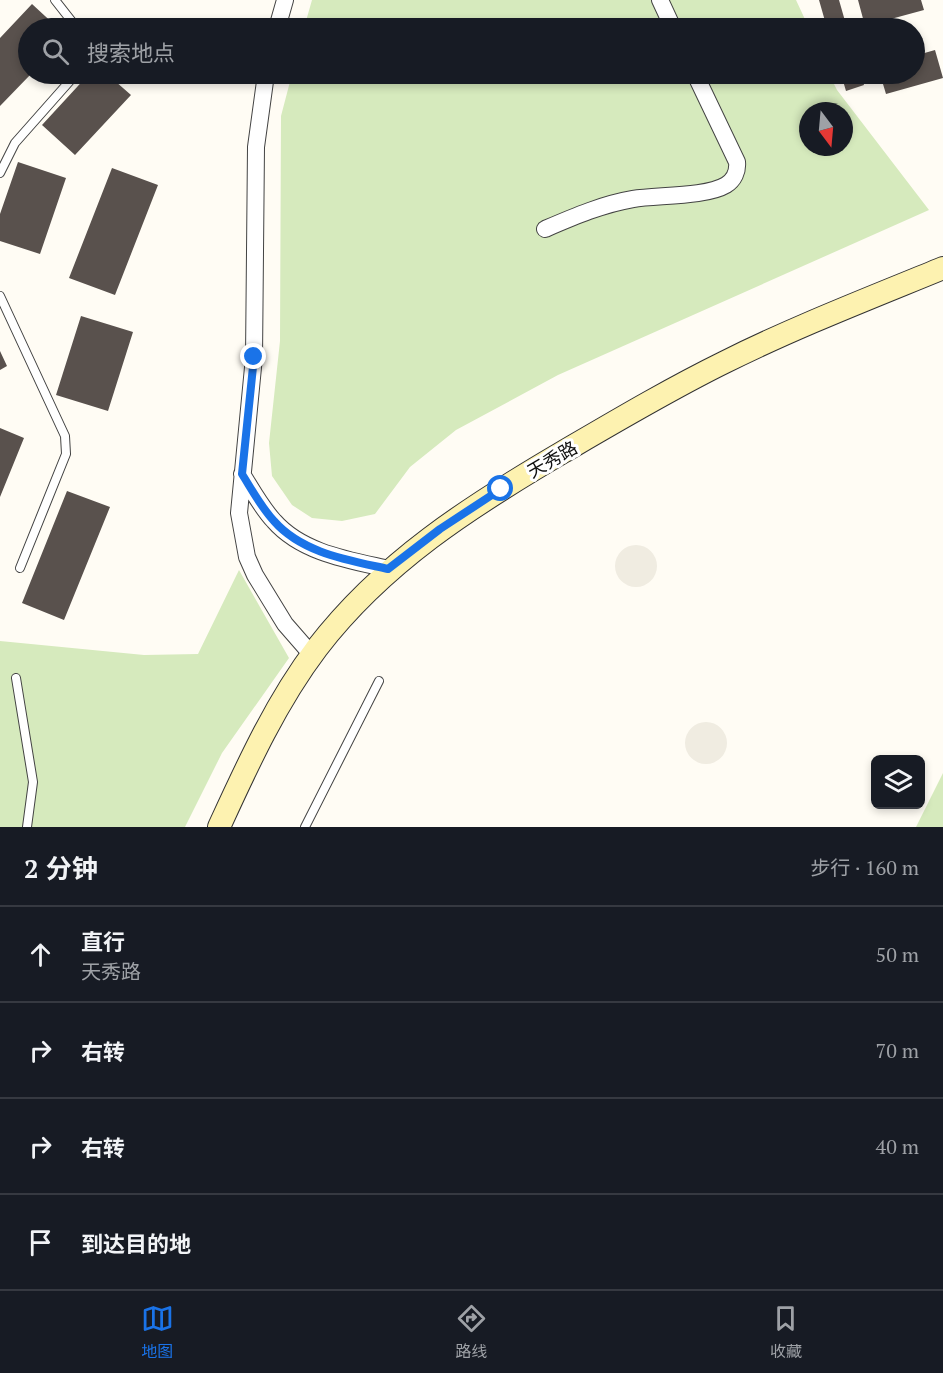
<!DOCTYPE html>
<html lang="zh">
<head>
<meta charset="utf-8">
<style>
	body { margin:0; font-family:"PT Serif","Noto Sans SC",serif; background:#20242c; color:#f1f3f6 }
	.controls { position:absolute; right:18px; bottom:18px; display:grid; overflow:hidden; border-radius:9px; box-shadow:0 3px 9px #0003 }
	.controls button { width:54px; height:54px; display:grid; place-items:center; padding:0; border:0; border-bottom:2px solid #363941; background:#171b24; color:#f1f3f6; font:30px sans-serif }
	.compass { position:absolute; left:799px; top:102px; width:54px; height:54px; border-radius:50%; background:#171b24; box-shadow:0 3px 9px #0003; rotate:164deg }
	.stop { position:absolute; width:18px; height:18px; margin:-14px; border:4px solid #1a73e8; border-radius:50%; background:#fff }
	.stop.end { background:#1a73e8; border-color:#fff; box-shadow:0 2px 6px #0008 }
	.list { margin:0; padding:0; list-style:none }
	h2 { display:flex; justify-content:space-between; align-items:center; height:78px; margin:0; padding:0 24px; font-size:26px }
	h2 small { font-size:20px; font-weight:400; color:#9ea1a6 }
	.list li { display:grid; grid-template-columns:39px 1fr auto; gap:18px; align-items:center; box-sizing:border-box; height:96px; padding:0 24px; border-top:2px solid #363941 }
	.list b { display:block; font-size:22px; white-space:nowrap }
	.list p { margin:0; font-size:20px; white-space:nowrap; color:#9ea1a6 }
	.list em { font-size:20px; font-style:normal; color:#9ea1a6 }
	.icon { flex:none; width:33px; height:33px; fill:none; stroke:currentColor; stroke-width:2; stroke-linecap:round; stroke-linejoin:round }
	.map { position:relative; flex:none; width:943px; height:827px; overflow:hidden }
	.search { position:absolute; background:#171b24; box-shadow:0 3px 9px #0003; left:18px; right:18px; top:18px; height:66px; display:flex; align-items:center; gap:15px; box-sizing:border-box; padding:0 21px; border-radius:33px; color:#9ea1a6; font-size:22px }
	.sheet { height:462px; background:#171b24 }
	nav { display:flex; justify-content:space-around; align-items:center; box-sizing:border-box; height:84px; border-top:2px solid #363941; background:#171b24; font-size:16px; color:#9ea1a6 }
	nav a { display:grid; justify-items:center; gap:3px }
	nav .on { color:#1a73e8 }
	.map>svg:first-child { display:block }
	.green { fill:#d6eabd; fill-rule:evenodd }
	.plaza { fill:#f0ece1 }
	.building { fill:#59514d }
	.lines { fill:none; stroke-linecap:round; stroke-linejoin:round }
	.service-casing { stroke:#434343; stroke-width:10 }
	.minor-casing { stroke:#434343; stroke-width:18 }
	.secondary-casing { stroke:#323232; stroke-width:24 }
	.service { stroke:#fff; stroke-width:8 }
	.minor { stroke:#fff; stroke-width:16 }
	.secondary { stroke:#fdf2b0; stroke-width:22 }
	.route { stroke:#1a73e8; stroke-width:8 }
	.labels { text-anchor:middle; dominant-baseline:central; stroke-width:6; stroke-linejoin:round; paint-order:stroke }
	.street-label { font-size:18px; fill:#101010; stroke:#fff }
</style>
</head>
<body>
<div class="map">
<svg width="943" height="827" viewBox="0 0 943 827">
	<rect width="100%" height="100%" fill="#fffcf4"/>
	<path class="green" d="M 312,0 L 796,0 L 809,28 L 304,28 Z
		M 292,74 L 829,74 L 837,90 L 929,210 L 558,375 L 456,430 L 410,467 L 375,514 L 342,521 L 312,518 L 292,505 L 272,476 L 269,443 L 280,341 L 281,116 ZM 808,111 L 844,111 L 844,147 L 808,147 Z
		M 239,570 L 289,658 L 222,753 L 185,827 L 0,827 L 0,641 L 144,655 L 198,654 Z
		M 943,773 L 943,827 L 916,827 Z"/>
	<path class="plaza" d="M615 566a21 21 0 1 1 42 0a21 21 0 1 1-42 0Z
		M685 743a21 21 0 1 1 42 0a21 21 0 1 1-42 0Z"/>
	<path class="building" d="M 819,0 L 839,0 L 847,28 L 827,28 Z
		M 858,0 L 921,0 L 924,10 L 865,26 Z
		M 32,4 L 58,28 L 28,28 L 28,74 L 31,74 L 0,106 L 0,38 Z
		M 935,50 L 943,78 L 886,94 L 880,74 L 914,74 L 914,56 Z
		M 89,74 L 107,74 L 131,95 L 75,155 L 42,125 Z
		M 841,74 L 861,74 L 864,85 L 846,91 Z
		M 18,162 L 66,178 L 40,254 L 0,241 L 0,214 Z
		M 112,168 L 158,185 L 115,295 L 69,278 Z
		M 81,316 L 133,332 L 108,411 L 56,395 Z
		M 0,351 L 7,366 L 0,370 Z
		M 0,428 L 24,438 L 0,497 Z
		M 67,491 L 110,507 L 64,620 L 22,603 Z"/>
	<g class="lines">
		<g class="service-casing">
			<path id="service" d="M 55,0 L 77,28
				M 0,173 L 15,143 L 76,74
				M 0,296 L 65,436 L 66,454 L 20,568
				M 16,678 L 33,782 L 27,827
				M 305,827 L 379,681"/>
		</g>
		<g class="minor-casing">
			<path id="minor" d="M 660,0 L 673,28
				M 277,28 L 285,0
				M 266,74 L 256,147 L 254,357 L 239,513 L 247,557 L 255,575 L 285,624 L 312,655
				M 545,229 C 573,217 603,204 633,199 C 657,195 706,197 726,185 C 734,180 738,171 737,162 L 695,74
				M 242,474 C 252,490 261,507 274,521 C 302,553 349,560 389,569"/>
		</g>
		<g class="secondary-casing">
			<path id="secondary" d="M 219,827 C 247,766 276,702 317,648 C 383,562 471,506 563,452 C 616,421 670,389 725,362 C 795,327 870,298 943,268"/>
		</g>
		<use href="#service" class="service"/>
		<use href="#minor" class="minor"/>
		<use href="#secondary" class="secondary"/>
	</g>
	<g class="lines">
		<path class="route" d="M 254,357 L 242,474 C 252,490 261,507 274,521 C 302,553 348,560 388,569 L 440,529 L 501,489"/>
	</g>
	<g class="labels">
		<g class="street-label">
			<text transform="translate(552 459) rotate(-30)">天秀路</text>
		</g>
	</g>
</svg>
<div class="controls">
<button><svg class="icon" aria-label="layers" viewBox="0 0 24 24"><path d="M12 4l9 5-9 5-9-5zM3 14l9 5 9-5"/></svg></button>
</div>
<svg class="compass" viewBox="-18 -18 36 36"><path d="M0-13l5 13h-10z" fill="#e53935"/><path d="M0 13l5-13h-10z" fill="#9ea1a6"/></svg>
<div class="stop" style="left:501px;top:489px"></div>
<div class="stop end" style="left:254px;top:357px"></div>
<div class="search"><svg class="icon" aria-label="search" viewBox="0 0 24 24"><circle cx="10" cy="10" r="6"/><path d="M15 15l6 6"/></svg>搜索地点</div>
</div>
<section class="sheet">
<h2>2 分钟<small>步行 · 160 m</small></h2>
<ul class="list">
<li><svg class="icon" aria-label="ahead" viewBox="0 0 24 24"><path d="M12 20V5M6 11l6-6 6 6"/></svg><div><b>直行</b><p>天秀路</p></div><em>50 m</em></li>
<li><svg class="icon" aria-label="right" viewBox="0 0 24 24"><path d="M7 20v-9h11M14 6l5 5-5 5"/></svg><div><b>右转</b></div><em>70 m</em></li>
<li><svg class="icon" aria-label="right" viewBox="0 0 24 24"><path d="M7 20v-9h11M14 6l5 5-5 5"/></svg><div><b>右转</b></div><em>40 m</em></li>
<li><svg class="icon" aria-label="arrive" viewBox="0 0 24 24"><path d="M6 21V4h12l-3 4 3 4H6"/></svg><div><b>到达目的地</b></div></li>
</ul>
</section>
<nav>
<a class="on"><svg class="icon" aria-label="map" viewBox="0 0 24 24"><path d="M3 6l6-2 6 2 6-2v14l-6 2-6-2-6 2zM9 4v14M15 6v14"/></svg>地图</a>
<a><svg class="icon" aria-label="directions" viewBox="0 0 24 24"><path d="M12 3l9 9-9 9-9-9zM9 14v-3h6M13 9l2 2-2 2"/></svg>路线</a>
<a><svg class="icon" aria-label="saved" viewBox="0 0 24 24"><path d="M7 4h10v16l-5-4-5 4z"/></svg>收藏</a>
</nav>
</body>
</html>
